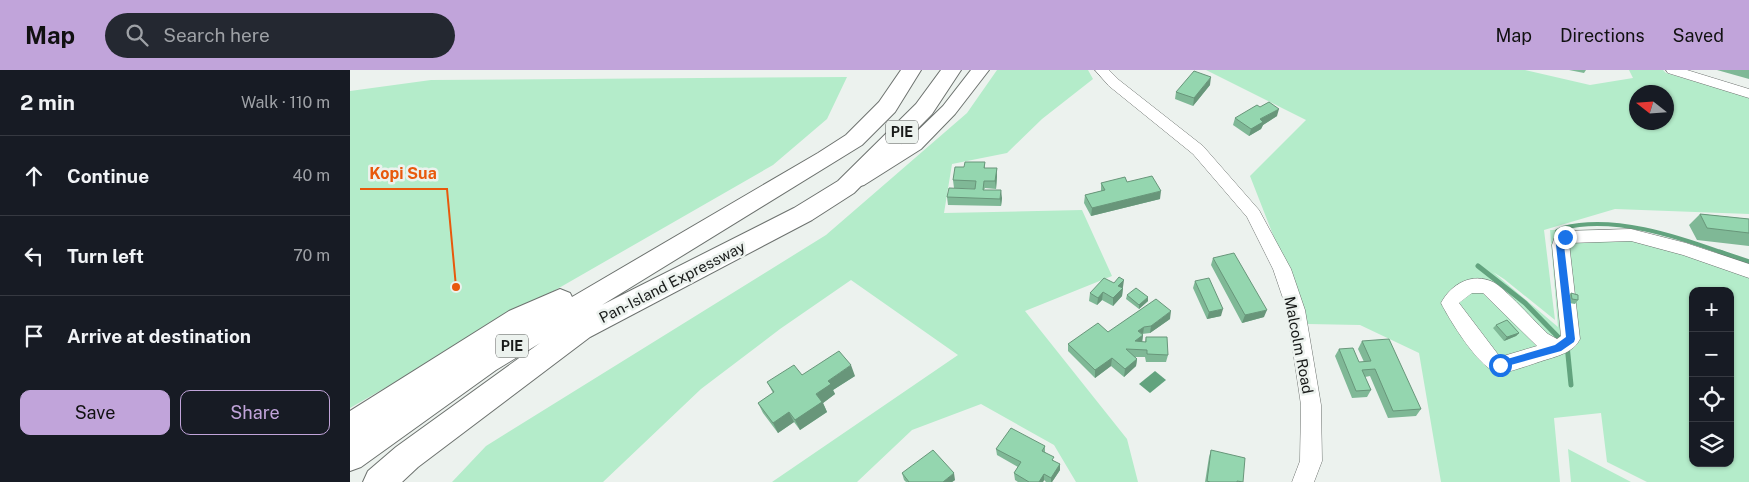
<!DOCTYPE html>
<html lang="en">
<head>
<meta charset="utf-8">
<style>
	body { margin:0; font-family:"Public Sans",sans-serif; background:#242831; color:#f1f3f6 }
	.controls { position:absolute; right:15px; bottom:15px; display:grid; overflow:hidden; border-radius:10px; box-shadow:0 1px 4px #0004 }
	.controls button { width:45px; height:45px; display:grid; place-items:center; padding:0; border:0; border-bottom:1px solid #363941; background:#171b24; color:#f1f3f6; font:25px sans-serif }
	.compass { position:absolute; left:1279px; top:15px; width:45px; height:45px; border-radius:50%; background:#171b24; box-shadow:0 1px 4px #0004; rotate:287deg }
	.stop { position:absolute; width:15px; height:15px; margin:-11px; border:4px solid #1a73e8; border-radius:50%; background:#fff }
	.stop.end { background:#1a73e8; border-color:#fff; box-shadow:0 1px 5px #0008 }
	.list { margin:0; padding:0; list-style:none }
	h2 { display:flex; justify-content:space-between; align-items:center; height:65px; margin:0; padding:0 20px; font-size:21px }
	h2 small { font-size:16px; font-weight:400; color:#9ea1a6 }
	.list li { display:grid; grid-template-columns:32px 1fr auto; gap:15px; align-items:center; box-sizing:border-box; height:80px; padding:0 20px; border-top:1px solid #363941 }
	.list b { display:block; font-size:19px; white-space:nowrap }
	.list em { font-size:16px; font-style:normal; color:#9ea1a6 }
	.actions { display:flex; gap:10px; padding:15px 20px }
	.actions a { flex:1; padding:11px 0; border:1px solid #c1a4da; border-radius:10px; text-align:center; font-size:18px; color:#c1a4da }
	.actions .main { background:#c1a4da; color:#111 }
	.icon { flex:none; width:28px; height:28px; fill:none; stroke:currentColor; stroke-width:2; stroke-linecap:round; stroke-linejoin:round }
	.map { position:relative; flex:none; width:1399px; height:412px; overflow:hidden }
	header { display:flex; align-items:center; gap:30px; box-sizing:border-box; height:70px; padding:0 25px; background:#c1a4da; color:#111 }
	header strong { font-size:24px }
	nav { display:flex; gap:28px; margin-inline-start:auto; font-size:18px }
	.search { width:350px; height:45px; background:#242831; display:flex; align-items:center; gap:12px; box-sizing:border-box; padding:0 18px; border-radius:28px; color:#9ea1a6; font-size:19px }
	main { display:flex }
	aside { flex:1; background:#171b24 }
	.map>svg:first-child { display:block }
	.green { fill:#b4ecca; fill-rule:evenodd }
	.water { fill:#62a37e }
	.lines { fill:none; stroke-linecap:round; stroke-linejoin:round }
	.stream-far1 { stroke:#62a37e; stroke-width:4 }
	.stream { stroke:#62a37e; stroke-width:5 }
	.minor-casing { stroke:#6d726f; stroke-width:1 }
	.major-casing { stroke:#6d726f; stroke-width:2 }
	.highway-casing { stroke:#6d726f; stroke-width:2 }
	.minor { fill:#fff; fill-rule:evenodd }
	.major { fill:#fff; fill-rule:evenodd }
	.highway { fill:#fff; fill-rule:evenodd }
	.wall { fill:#7fb896 }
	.shaded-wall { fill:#68967a }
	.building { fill:#94d6af; stroke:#68967a }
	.route { fill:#1a73e8 }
	.labels { text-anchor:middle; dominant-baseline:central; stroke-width:5; stroke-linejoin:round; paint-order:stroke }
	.shield { fill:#ecf2ee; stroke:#585b59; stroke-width:1 }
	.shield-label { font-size:14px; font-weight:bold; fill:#181a19 }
	.street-label { font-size:15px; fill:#181a19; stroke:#ecf2ee }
	.leader { fill:none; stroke:#e8590c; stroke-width:2 }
	.callout-dot { fill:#e8590c; stroke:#ecf2ee; stroke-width:2 }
	.callout-label { font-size:16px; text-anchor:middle; font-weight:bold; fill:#e8590c; stroke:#ecf2ee; stroke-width:5; stroke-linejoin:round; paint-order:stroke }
</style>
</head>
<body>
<header>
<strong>Map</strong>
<div class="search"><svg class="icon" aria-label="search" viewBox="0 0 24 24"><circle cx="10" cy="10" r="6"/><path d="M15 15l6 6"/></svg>Search here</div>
<nav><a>Map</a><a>Directions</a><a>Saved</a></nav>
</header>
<main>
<aside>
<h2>2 min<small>Walk · 110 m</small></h2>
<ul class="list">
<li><svg class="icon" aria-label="ahead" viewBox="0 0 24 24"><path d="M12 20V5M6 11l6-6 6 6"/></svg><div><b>Continue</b></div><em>40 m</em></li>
<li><svg class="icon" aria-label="left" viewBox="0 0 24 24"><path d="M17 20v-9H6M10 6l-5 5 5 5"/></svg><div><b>Turn left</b></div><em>70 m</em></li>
<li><svg class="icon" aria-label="arrive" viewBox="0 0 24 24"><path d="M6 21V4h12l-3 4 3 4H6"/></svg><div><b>Arrive at destination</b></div></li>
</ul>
<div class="actions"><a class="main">Save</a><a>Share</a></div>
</aside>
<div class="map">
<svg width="1399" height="412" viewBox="0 0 1399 412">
	<rect width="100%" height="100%" fill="#ecf2ee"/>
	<path class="green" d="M 647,0 L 738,0 L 743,9 L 692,49 L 657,83 L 602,94 L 594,143 L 732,140 L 762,206 L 675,241 L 777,369 L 788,412 L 726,412 L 704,375 L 631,334 L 562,360 L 507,412 L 422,412 L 608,285 L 501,210 L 430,259 L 351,319 L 253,412 L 102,412 L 136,376 L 476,165 L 617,43 Z
		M 856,0 L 1175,0 L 1240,15 L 1283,8 L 1279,0 L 1313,0 L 1316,3 L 1399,27 L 1399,144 L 1265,139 L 1194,160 L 1205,250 L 1154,209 L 1143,202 L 1208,257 L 1200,160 L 1274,160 L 1315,167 L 1399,193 L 1399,412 L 1297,412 L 1257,392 L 1251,343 L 1204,348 L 1210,412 L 1091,412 L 1069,283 L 1010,255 L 958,254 L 900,106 L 956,50 ZM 1286,22 L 1316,22 L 1316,52 L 1286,52 ZM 1343,221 L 1380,221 L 1380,393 L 1343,393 Z
		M 497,7 L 477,49 L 423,95 L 0,338 L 0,21 L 81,10 Z
		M 1218,379 L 1281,412 L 1221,412 Z"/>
	<path class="water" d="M 805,301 L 816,310 L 800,323 L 789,314 Z"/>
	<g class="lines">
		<path class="stream-far1" d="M 1206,171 L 1207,161 L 1213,158 C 1263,145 1326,166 1373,183"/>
		<path class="stream" d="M 1370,182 L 1399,192
			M 1128,196 L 1175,233 L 1213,272
			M 1217,275 L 1221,315"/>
		<g class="minor-casing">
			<path id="minor" d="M 745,0 L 759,0 L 769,10 L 853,76 L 909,140 L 941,199 L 955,240 L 971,335 L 972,391 L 964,412 L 942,412 L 950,391 L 951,335 L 937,240 L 923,199 L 897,147 L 843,84 L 759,16 Z
				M 1316,0 L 1337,0 L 1399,19 L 1399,28 L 1318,3 Z
				M 1281,159 L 1336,173 L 1399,194 L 1399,208 L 1333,185 L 1281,171 L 1219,173 L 1230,269 C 1224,282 1208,286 1195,290 C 1185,293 1158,303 1150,303 C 1131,302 1099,249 1091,233 C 1101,214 1122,202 1143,212 C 1155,218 1186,253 1198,264 L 1207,269 L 1211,266 L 1202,175 L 1205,166 L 1215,161 ZM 1122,223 L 1133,223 L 1187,276 L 1150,287 L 1109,233 Z"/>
		</g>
		<g class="major-casing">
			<path id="major" d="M 621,0 L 639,0 L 605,44 L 571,79 L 514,115 L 507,117 L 500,115 L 497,110 L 500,105 L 557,71 L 593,36 Z"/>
		</g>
		<g class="highway-casing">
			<path id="highway" d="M 551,0 L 571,0 L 545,42 L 512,75 L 252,235 L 444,138 L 488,111 L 566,34 L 591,0 L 611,0 L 582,44 L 504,123 L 462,150 L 240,267 L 68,397 L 52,412 L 13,412 L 18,401 L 46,377 L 190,273 L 146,300 L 11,397 L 0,401 L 0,341 L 159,241 L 210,219 L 220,223 L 222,227 L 468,83 L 496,65 L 529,32 Z"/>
		</g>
		<use href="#minor" class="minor"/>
		<use href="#major" class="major"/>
		<use href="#highway" class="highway"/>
	</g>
	<path class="wall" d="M 1219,0 L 1236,0 L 1234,3 Z
		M 1367,0 L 1399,0 L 1399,9 Z
		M 860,15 L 843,36 L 825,29 L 826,22 Z
		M 927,46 L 913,55 L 911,59 L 899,66 L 883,55 L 885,48 Z
		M 635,92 L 635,98 L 647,98 L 647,106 L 646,119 L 635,118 L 634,120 L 652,128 L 651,136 L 598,135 L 597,127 L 625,119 L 604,118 L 603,110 L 614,97 Z
		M 777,112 L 810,129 L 741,146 L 734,133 L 735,125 L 751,121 L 751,113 Z
		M 1350,144 L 1399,149 L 1399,176 L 1347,170 L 1339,155 Z
		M 863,188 L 914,247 L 892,253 L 861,195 Z
		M 845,211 L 871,246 L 857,249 L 843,218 Z
		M 773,217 L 772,226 L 763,236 L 752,230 L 747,235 L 739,231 L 740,223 Z
		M 1221,223 L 1228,230 L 1225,234 L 1219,233 L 1218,227 Z
		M 777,225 L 798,231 L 789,239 L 776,229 Z
		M 820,249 L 800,263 L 792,264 L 793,265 L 792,272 L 795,272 L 796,267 L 818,285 L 816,292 L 796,292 L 795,287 L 785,287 L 787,289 L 786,296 L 774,307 L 761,296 L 745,308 L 718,281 L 718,274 L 758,262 Z
		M 1146,255 L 1169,263 L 1166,266 L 1154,271 L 1143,258 Z
		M 1012,271 L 1071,339 L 1066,346 L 1038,348 L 1020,306 L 1015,307 L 1021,320 L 1017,327 L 1002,328 L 985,286 L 989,279 L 1009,292 L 1014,292 L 1008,279 Z
		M 452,305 L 505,306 L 483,320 L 485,324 L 473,333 L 477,342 L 450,360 L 444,352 L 428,363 L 413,343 L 408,333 L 423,323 L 417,312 Z
		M 695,376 L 695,382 L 704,391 L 710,394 L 710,400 L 702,412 L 696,412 L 694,410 L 693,412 L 668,412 L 665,410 L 664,403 L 668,397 L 647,385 L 646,379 Z
		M 861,380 L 893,412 L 855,412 L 859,387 Z
		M 552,403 L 605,410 L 602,412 L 556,412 L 554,410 Z"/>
	<path class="shaded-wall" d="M 861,7 L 860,15 L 843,36 L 844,28 Z
		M 929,39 L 927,46 L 913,55 L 911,59 L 899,66 L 901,59 L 910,49 Z
		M 647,98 L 647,106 L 646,119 L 645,111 Z
		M 651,120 L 652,128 L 651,136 L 650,129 Z
		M 811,121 L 810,129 L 741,146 L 742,138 Z
		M 774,210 L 773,217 L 767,223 L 768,216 Z
		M 773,218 L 772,226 L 763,236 L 763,228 Z
		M 753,222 L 752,230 L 747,235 L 748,228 Z
		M 798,227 L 798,231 L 789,239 L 789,235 Z
		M 873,239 L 871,246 L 857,249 L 859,242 Z
		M 917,240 L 914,247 L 892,253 L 895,245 Z
		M 821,241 L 820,249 L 800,263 L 801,256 Z
		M 794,257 L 793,264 L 788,261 Z
		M 1169,263 L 1166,266 L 1154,271 L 1157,267 Z
		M 793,265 L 792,273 L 785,271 Z
		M 762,288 L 761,296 L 745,308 L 745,300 Z
		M 787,289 L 786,296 L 774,307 L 775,299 Z
		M 501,295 L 505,306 L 483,320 L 485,324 L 473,333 L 477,342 L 450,360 L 445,350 L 478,311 Z
		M 439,342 L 444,352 L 428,363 L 423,353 Z
		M 710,394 L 710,400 L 702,412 L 701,412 L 701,408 Z
		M 604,403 L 605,410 L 602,412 L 593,412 Z
		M 694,404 L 694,410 L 693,412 L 689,412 Z"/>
	<path class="building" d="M 844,1 L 861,7 L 844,28 L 826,22 Z
		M 919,32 L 929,39 L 910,49 L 913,52 L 901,59 L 885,48 L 907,35 L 910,37 Z
		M 615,92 L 635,92 L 634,98 L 647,98 L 645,111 L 634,111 L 633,120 L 651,120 L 650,129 L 597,127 L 599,118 L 625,119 L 626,111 L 603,110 L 605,97 L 614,97 Z
		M 802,106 L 811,121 L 742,138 L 735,125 L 755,120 L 751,113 L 775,107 L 777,112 Z
		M 1350,144 L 1399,149 L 1399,163 L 1357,158 Z
		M 884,183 L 917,240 L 895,245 L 863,188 Z
		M 769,207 L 774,210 L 768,216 L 773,218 L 763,228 L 753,222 L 748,228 L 740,223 L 754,208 L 764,213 Z
		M 859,208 L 873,239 L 859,242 L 845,211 Z
		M 786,218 L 798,227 L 789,235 L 777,225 Z
		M 1221,223 L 1228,225 L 1228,230 L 1222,229 Z
		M 806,229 L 821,241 L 801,256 L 794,257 L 788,261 L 793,265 L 785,271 L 796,272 L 796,267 L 817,267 L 818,285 L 797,284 L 797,280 L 776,279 L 787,289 L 775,299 L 762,288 L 745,300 L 718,274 L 748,253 L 758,262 Z
		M 1157,250 L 1169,263 L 1157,267 L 1146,255 Z
		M 1039,269 L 1071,339 L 1043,341 L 1025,299 L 1012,300 L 1021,320 L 1006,321 L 989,279 L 1003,278 L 1009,292 L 1021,291 L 1012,271 Z
		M 489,281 L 501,295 L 478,311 L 481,314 L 466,324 L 472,332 L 445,350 L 439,342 L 423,353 L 408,333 L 424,322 L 417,312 L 444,295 L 452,305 Z
		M 661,358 L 695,376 L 692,381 L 704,387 L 702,390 L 710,394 L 701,408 L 694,404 L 689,412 L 679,412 L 664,403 L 671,392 L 646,379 Z
		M 583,380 L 604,403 L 593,412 L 559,412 L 552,403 Z
		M 861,380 L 895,388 L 893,412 L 887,411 L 887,412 L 860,412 L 857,411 Z"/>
	<path class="route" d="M 1215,164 L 1219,167 L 1214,175 L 1225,269 L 1224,272 L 1211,281 L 1150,298 L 1147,297 L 1147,292 L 1205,275 L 1216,267 L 1206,175 L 1208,168 Z"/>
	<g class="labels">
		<g class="shield">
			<rect x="536" y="50.5" width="32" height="23" rx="4"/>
			<rect x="146" y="264.5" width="32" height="23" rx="4"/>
		</g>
		<g class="shield-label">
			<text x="552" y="62">PIE</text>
			<text x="162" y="276">PIE</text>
		</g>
		<g class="street-label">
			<text transform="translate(322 212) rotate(-27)">Pan-Island Expressway</text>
			<text transform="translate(949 275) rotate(79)">Malcolm Road</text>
		</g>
	</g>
	<path class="leader" d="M106 217L97 119H10"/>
	<circle class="callout-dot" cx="106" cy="217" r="5"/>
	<g class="callout-label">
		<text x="53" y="109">Kopi Sua</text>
	</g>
</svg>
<div class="controls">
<button>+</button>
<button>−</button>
<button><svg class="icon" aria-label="locate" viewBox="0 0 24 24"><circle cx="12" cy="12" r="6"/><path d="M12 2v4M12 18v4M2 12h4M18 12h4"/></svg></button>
<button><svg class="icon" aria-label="layers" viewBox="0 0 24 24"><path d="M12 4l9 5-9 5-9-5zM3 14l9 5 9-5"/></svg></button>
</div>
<svg class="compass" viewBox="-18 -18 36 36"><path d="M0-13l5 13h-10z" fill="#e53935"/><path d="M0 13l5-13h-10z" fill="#9ea1a6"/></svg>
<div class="stop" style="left:1150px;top:295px"></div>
<div class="stop end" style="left:1215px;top:167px"></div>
</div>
</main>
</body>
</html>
